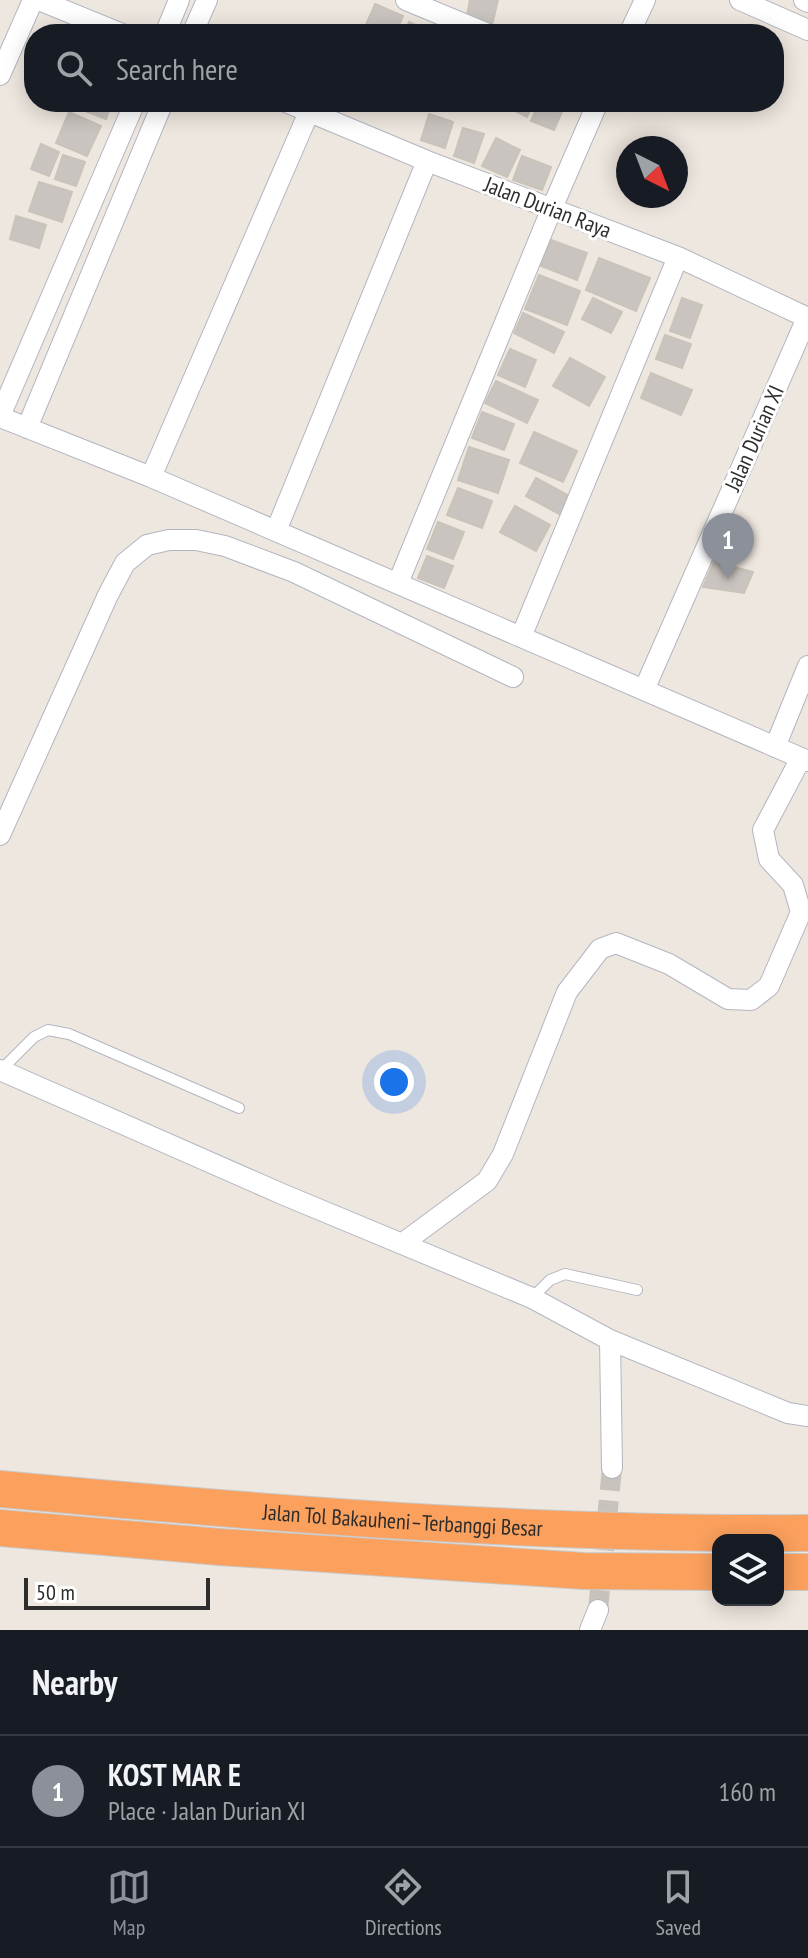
<!DOCTYPE html>
<html lang="en">
<head>
<meta charset="utf-8">
<style>
	body { margin:0; font-family:"PT Sans Narrow",sans-serif; background:#242831; color:#f1f3f6 }
	.controls { position:absolute; right:24px; bottom:24px; display:grid; overflow:hidden; border-radius:16px; box-shadow:0 4px 20px #0003 }
	.controls button { width:72px; height:72px; display:grid; place-items:center; padding:0; border:0; border-bottom:2px solid #363941; background:#171b24; color:#f1f3f6; font:40px sans-serif }
	.compass { position:absolute; left:616px; top:136px; width:72px; height:72px; border-radius:50%; background:#171b24; box-shadow:0 4px 20px #0003; rotate:138deg }
	.scale { position:absolute; left:24px; bottom:20px; width:186px; box-sizing:border-box; padding-left:8px; border:4px solid #2d2d2d; border-top:0; font-size:22px; line-height:28px; white-space:nowrap; color:#2d2d2d; -webkit-text-stroke:6px #fff; paint-order:stroke }
	.you { position:absolute; left:394px; top:1082px; width:28px; height:28px; margin:-20px; border:6px solid #fff; border-radius:50%; background:#1a73e8; box-shadow:0 0 0 12px #1a73e833 }
	.badge { display:grid; place-items:center; width:52px; height:52px; border-radius:50%; background:#8c9099; color:#fff; font-size:26px; font-weight:700 }
	.pin { position:absolute; translate:-50% -66px; filter:drop-shadow(0 2px 4px #0008) }
	.pin::after { content:''; position:absolute; top:42px; width:28px; height:24px; background:inherit; clip-path:polygon(0 0,100% 0,50% 100%) }
	.list { margin:0; padding:0; list-style:none }
	h2 { display:flex; justify-content:space-between; align-items:center; height:104px; margin:0; padding:0 32px; font-size:34px }
	h2 small { font-size:26px; font-weight:400; color:#9ea1a6 }
	.list li { display:grid; grid-template-columns:52px 1fr auto; gap:24px; align-items:center; box-sizing:border-box; height:112px; padding:0 32px; border-top:2px solid #363941 }
	.list b { display:block; font-size:30px; white-space:nowrap }
	.list p { margin:0; font-size:26px; white-space:nowrap; color:#9ea1a6 }
	.list em { font-size:26px; font-style:normal; color:#9ea1a6 }
	.icon { flex:none; width:44px; height:44px; fill:none; stroke:currentColor; stroke-width:2; stroke-linecap:round; stroke-linejoin:round }
	.map { position:relative; flex:none; width:808px; height:1630px; overflow:hidden }
	.search { position:absolute; background:#171b24; box-shadow:0 4px 20px #0003; left:24px; right:24px; top:24px; height:88px; display:flex; align-items:center; gap:20px; box-sizing:border-box; padding:0 28px; border-radius:32px; color:#9ea1a6; font-size:30px }
	.sheet { height:216px; background:#171b24 }
	nav { display:flex; justify-content:space-around; align-items:center; box-sizing:border-box; height:112px; border-top:2px solid #363941; background:#171b24; font-size:22px; color:#9ea1a6 }
	nav a { display:grid; justify-items:center; gap:4px }
	nav .on { color:#8c9099 }
	.map>svg:first-child { display:block }
	.building { fill:#c9c4bf; stroke:#c9c3b9; stroke-width:2 }
	.lines { fill:none; stroke-linecap:round; stroke-linejoin:round }
	.street-tunnel { stroke:#c7c2bb; stroke-width:20; stroke-dasharray:20 10; stroke-linecap:butt }
	.lane-casing { stroke:#b3b6c0; stroke-width:12 }
	.street-casing { stroke:#b3b6c0; stroke-width:22 }
	.highway-casing { stroke:#c8c8c8; stroke-width:38 }
	.lane { stroke:#fff; stroke-width:10 }
	.street { stroke:#fff; stroke-width:20 }
	.highway { stroke:#fba05d; stroke-width:36 }
	.labels { text-anchor:middle; dominant-baseline:central; stroke-width:6; stroke-linejoin:round; paint-order:stroke }
	.street-label { font-size:22px; fill:#2d2d2d; stroke:#fff }
</style>
</head>
<body>
<div class="map">
<svg width="808" height="1630" viewBox="0 0 808 1630">
	<rect width="100%" height="100%" fill="#eee7df"/>
	<path class="building" d="M 470,0 L 498,0 L 492,25 L 466,20 Z
		M 375,4 L 403,16 L 395,34 L 362,34 Z
		M 409,22 L 432,32 L 431,34 L 404,34 Z
		M 70,102 L 112,102 L 106,119 L 69,105 Z
		M 497,102 L 534,102 L 527,117 Z
		M 539,102 L 566,102 L 554,130 L 531,121 Z
		M 69,112 L 101,126 L 87,156 L 56,143 Z
		M 429,114 L 453,122 L 445,148 L 421,140 Z
		M 463,128 L 484,134 L 474,163 L 454,156 Z
		M 496,138 L 520,150 L 507,177 L 482,166 Z
		M 41,144 L 59,152 L 49,176 L 31,169 Z
		M 63,155 L 85,162 L 76,186 L 55,179 Z
		M 522,156 L 551,167 L 542,190 L 513,180 Z
		M 39,182 L 72,192 L 62,222 L 29,211 Z
		M 16,216 L 46,225 L 39,248 L 10,239 Z
		M 551,240 L 587,253 L 577,280 L 541,266 Z
		M 599,258 L 650,278 L 636,311 L 586,290 Z
		M 539,275 L 580,291 L 567,325 L 525,309 Z
		M 593,298 L 622,312 L 611,333 L 582,319 Z
		M 682,298 L 702,305 L 690,338 L 670,331 Z
		M 523,313 L 564,332 L 554,353 L 514,333 Z
		M 665,335 L 691,344 L 682,368 L 656,359 Z
		M 510,349 L 536,360 L 525,387 L 498,375 Z
		M 570,358 L 605,377 L 589,406 L 553,386 Z
		M 651,373 L 692,390 L 681,415 L 641,398 Z
		M 496,381 L 538,400 L 527,423 L 485,403 Z
		M 482,412 L 514,424 L 504,450 L 472,438 Z
		M 534,432 L 577,451 L 563,482 L 520,463 Z
		M 469,447 L 509,460 L 498,493 L 458,480 Z
		M 536,478 L 571,497 L 561,515 L 526,496 Z
		M 458,488 L 492,501 L 482,528 L 447,515 Z
		M 515,506 L 550,525 L 536,551 L 500,532 Z
		M 438,522 L 464,532 L 453,559 L 427,549 Z
		M 427,556 L 453,566 L 444,588 L 418,578 Z
		M 714,562 L 753,572 L 744,593 L 703,587 Z"/>
	<g class="lines">
		<path class="street-tunnel" d="M 598,1610 L 612,1468"/>
		<g class="lane-casing">
			<path id="lane" d="M 1,1070 L 34,1037 L 48,1030 L 69,1034 L 239,1108
				M 532,1298 L 550,1280 L 565,1274 L 637,1290"/>
		</g>
		<g class="street-casing">
			<path id="street" d="M 39,0 L 122,34
				M 406,0 L 488,34
				M 740,0 L 808,30
				M 804,0 L 808,2
				M 165,34 L 179,0
				M 192,34 L 207,0
				M 629,34 L 645,0
				M 0,75 L 33,0
				M 286,102 L 427,161 L 678,257 L 808,318
				M 0,416 L 135,102
				M 0,417 L 151,477 L 808,761
				M 27,428 L 163,102
				M 151,477 L 309,112
				M 276,531 L 427,161
				M 398,583 L 552,208 L 598,102
				M 521,637 L 678,257
				M 644,690 L 807,318
				M 775,747 L 808,666
				M 0,835 L 108,595 L 125,563 L 147,545 L 169,540 L 196,540 L 225,546 L 294,572 L 513,677
				M 0,1070 L 282,1194 L 532,1298 L 610,1340 L 612,1468
				M 403,1243 L 487,1181 L 503,1154 L 567,992 L 600,949 L 616,943 L 669,964 L 728,999 L 751,1000 L 769,986 L 801,912 L 793,885 L 769,859 L 763,830 L 801,758
				M 610,1340 L 788,1413 L 808,1416
				M 590,1630 L 598,1610"/>
		</g>
		<g class="highway-casing">
			<g id="highway">
				<path id="s1" d="M 0,1489 C 269,1514 538,1535 808,1533"/>
				<path d="M 0,1528 L 220,1547 L 584,1571 L 718,1572"/>
				<path d="M 778,1572 L 808,1572"/>
			</g>
		</g>
		<use href="#lane" class="lane"/>
		<use href="#street" class="street"/>
		<use href="#highway" class="highway"/>
	</g>
	<g class="labels">
		<g class="street-label">
			<text transform="translate(548 207) rotate(21)">Jalan Durian Raya</text>
			<text transform="translate(754 438) rotate(-66)">Jalan Durian XI</text>
			<text stroke="none"><textPath href="#s1" startOffset="404">Jalan Tol Bakauheni–Terbanggi Besar</textPath></text>
		</g>
	</g>
</svg>
<div class="controls">
<button><svg class="icon" aria-label="layers" viewBox="0 0 24 24"><path d="M12 4l9 5-9 5-9-5zM3 14l9 5 9-5"/></svg></button>
</div>
<svg class="compass" viewBox="-18 -18 36 36"><path d="M0-13l5 13h-10z" fill="#e53935"/><path d="M0 13l5-13h-10z" fill="#9ea1a6"/></svg>
<div class="scale">50 m</div>
<div class="you"></div>
<div class="pin badge" style="left:728px;top:579px">1</div>
<div class="search"><svg class="icon" aria-label="search" viewBox="0 0 24 24"><circle cx="10" cy="10" r="6"/><path d="M15 15l6 6"/></svg>Search here</div>
</div>
<section class="sheet">
<h2>Nearby<small></small></h2>
<ul class="list">
<li><span class="badge">1</span><div><b>KOST MAR E</b><p>Place · Jalan Durian XI</p></div><em>160 m</em></li>
</ul>
</section>
<nav>
<a class="on"><svg class="icon" aria-label="map" viewBox="0 0 24 24"><path d="M3 6l6-2 6 2 6-2v14l-6 2-6-2-6 2zM9 4v14M15 6v14"/></svg>Map</a>
<a><svg class="icon" aria-label="directions" viewBox="0 0 24 24"><path d="M12 3l9 9-9 9-9-9zM9 14v-3h6M13 9l2 2-2 2"/></svg>Directions</a>
<a><svg class="icon" aria-label="saved" viewBox="0 0 24 24"><path d="M7 4h10v16l-5-4-5 4z"/></svg>Saved</a>
</nav>
</body>
</html>
